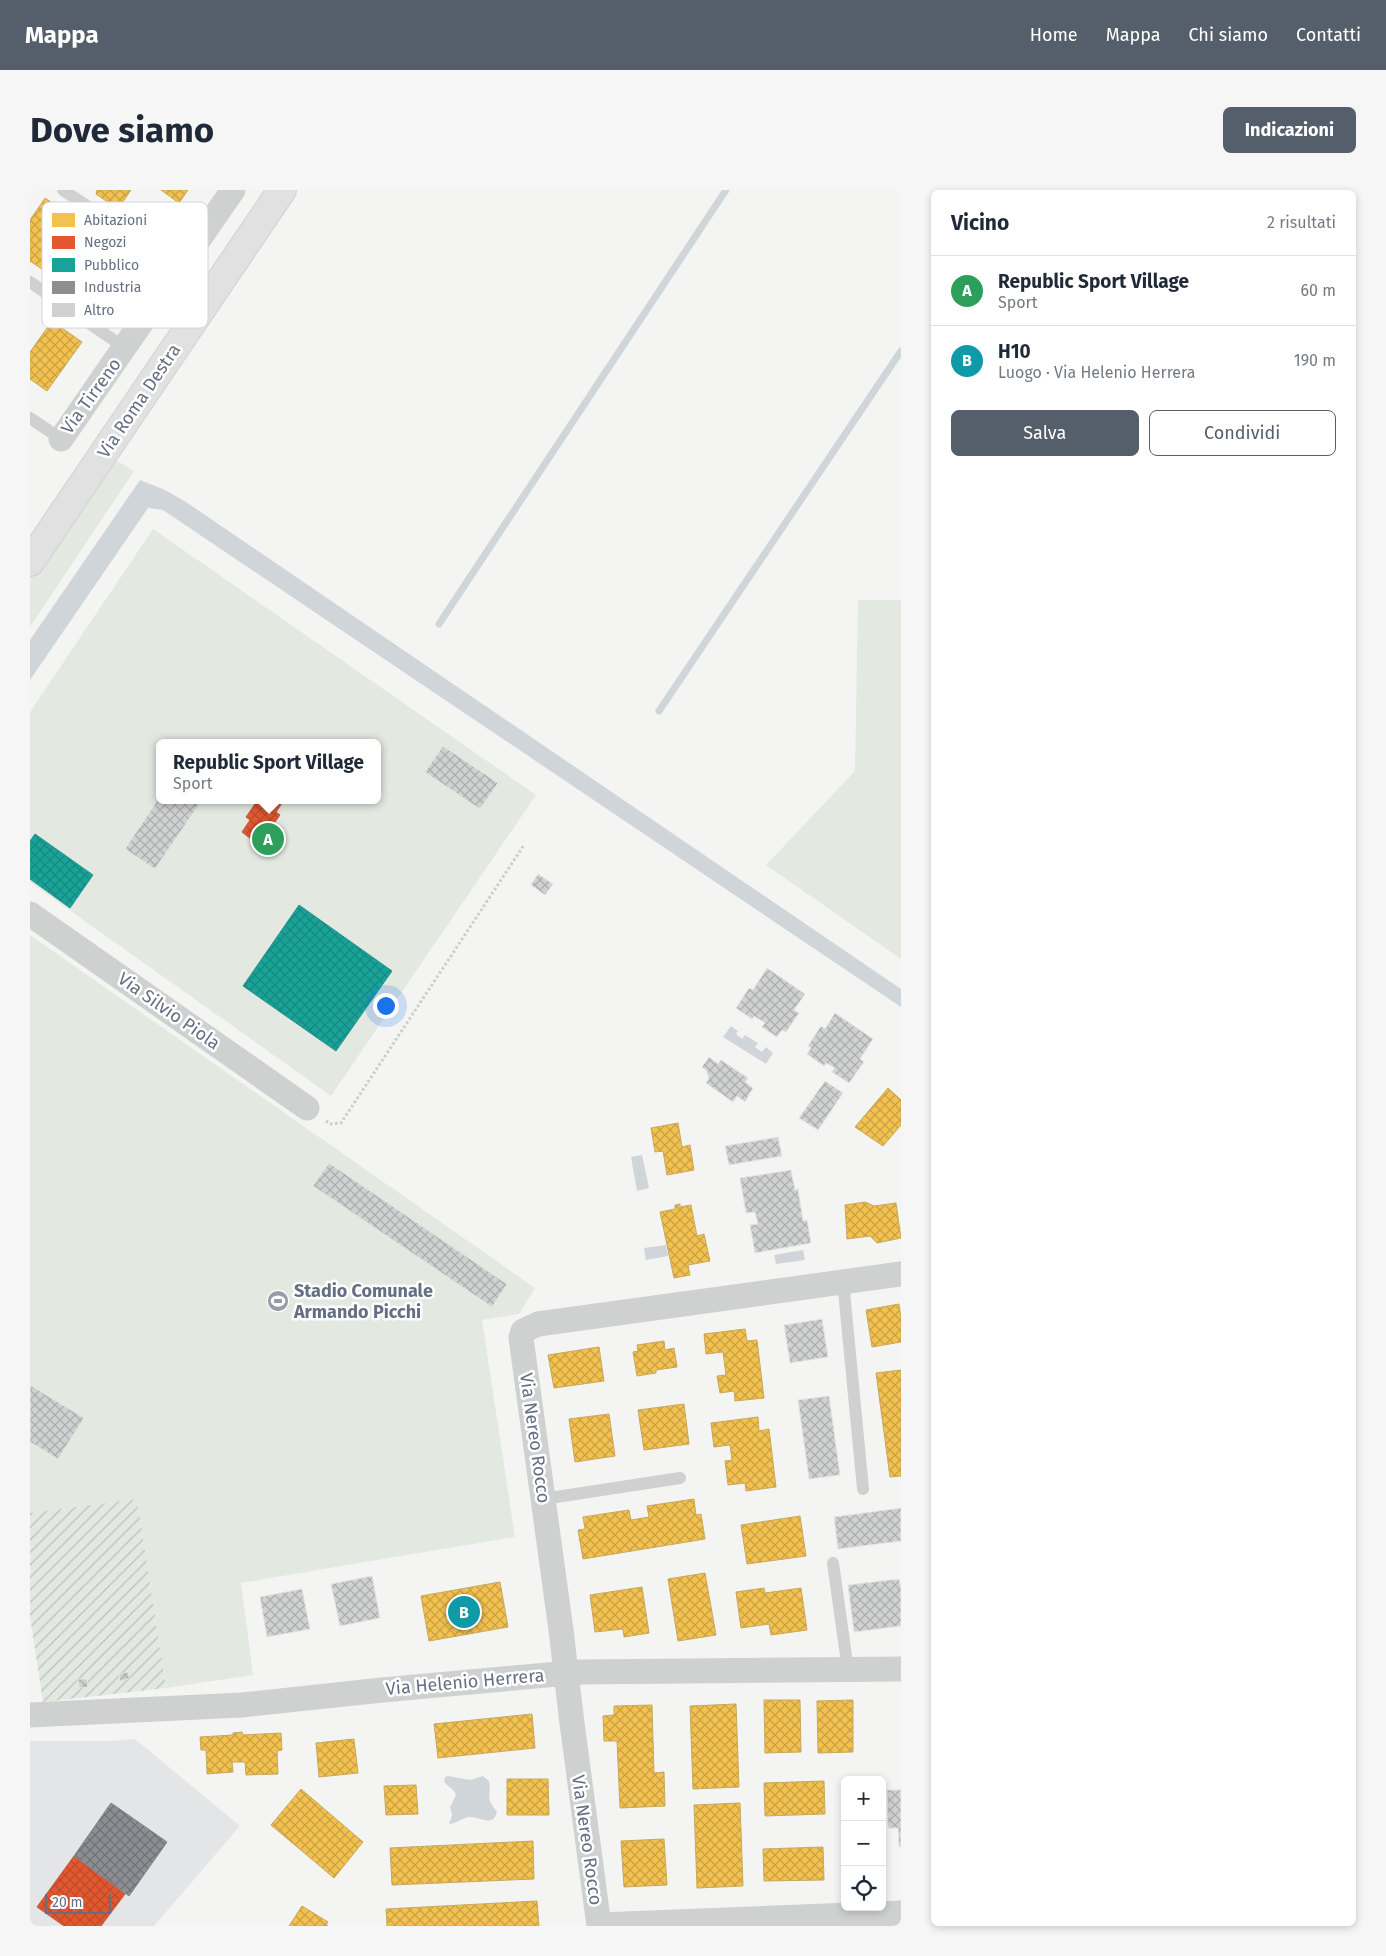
<!DOCTYPE html>
<html lang="it">
<head>
<meta charset="utf-8">
<style>
	body { margin:0; font-family:"Fira Sans",sans-serif; background:#f6f6f7; color:#1f2937 }
	.controls { position:absolute; right:15px; bottom:15px; display:grid; overflow:hidden; border-radius:8px; box-shadow:0 2px 8px #0003 }
	.controls button { width:45px; height:45px; display:grid; place-items:center; padding:0; border:0; border-bottom:1px solid #e0e1e3; background:#fff; color:#1f2937; font:25px sans-serif }
	.scale { position:absolute; left:15px; bottom:12px; width:66px; box-sizing:border-box; padding-left:5px; border:2px solid #656f83; border-top:0; font-size:14px; line-height:18px; white-space:nowrap; color:#656f83; -webkit-text-stroke:4px #fff; paint-order:stroke }
	.you { position:absolute; left:355px; top:815px; width:18px; height:18px; margin:-12px; border:4px solid #fff; border-radius:50%; background:#1a73e8; box-shadow:0 0 0 8px #1a73e833 }
	.badge { display:grid; place-items:center; width:32px; height:32px; border-radius:50%; background:#555e6b; color:#fff; font-size:16px; font-weight:700 }
	.pin { position:absolute; translate:-50% -50%; border:2px solid #fff; box-shadow:0 1px 5px #0006 }
	.popup { position:absolute; left:126px; top:549px; width:225px; height:65px; box-sizing:border-box; display:grid; place-content:center; border-radius:8px; background:#fff; filter:drop-shadow(0 1px 4px #0005); font-size:16px; white-space:nowrap; color:#747a83 }
	.popup b { font-size:19px; color:#1f2937 }
	.popup::after { content:''; position:absolute; left:50%; top:100%; margin-left:-10px; border:10px solid transparent; border-top-color:#fff }
	.list { margin:0; padding:0; list-style:none }
	h2 { display:flex; justify-content:space-between; align-items:center; height:65px; margin:0; padding:0 20px; font-size:21px }
	h2 small { font-size:16px; font-weight:400; color:#747a83 }
	.list li { display:grid; grid-template-columns:32px 1fr auto; gap:15px; align-items:center; box-sizing:border-box; height:70px; padding:0 20px; border-top:1px solid #e0e1e3 }
	.list b { display:block; font-size:19px; white-space:nowrap }
	.list p { margin:0; font-size:16px; white-space:nowrap; color:#747a83 }
	.list em { font-size:16px; font-style:normal; color:#747a83 }
	.actions { display:flex; gap:10px; padding:15px 20px }
	.actions a { flex:1; padding:11px 0; border:1px solid #555e6b; border-radius:8px; text-align:center; font-size:18px; color:#555e6b }
	.actions .main { background:#555e6b; color:#fff }
	.icon { flex:none; width:28px; height:28px; fill:none; stroke:currentColor; stroke-width:2; stroke-linecap:round; stroke-linejoin:round }
	.map { position:relative; flex:none; width:871px; height:1736px; overflow:hidden; border-radius:8px }
	header { display:flex; align-items:center; gap:30px; box-sizing:border-box; height:70px; padding:0 25px; background:#555e6b; color:#fff }
	header strong { font-size:24px }
	nav { display:flex; gap:28px; margin-inline-start:auto; font-size:18px }
	.intro { display:flex; align-items:center; justify-content:space-between; box-sizing:border-box; height:120px; padding:0 30px }
	h1 { margin:0; font-size:35px }
	.button { padding:12px 22px; border-radius:8px; background:#555e6b; color:#fff; font-size:18px; font-weight:700 }
	main { display:flex; gap:30px; padding:0 30px }
	aside { flex:1; background:#fff; border-radius:8px; box-shadow:0 2px 8px #0003 }
	.map>svg:first-child { display:block }
	.built { fill:#e4e5e6 }
	.green { fill:#e3e8e1; fill-rule:evenodd }
	.garden { fill:url(#garden-furrows) }
	.water { fill:#d0d5d9 }
	.homes { fill:url(#homes-cross-hatch); stroke:#c8a85e }
	.shops { fill:url(#shops-cross-hatch); stroke:#be5e48 }
	.public { fill:url(#public-cross-hatch); stroke:#2e9392 }
	.industry { fill:url(#industry-cross-hatch); stroke:#81848e }
	.lines { fill:none; stroke-linecap:round; stroke-linejoin:round }
	.stream { stroke:#d0d5d9; stroke-width:7 }
	.building { fill:url(#building-cross-hatch); stroke:#e4e4e3 }
	.secondary-casing { stroke:#d1d2d2; stroke-width:30 }
	.path { stroke:#cbcccd; stroke-width:3; stroke-dasharray:2.5 2.5; stroke-linecap:butt }
	.lane { stroke:#cfd0d0; stroke-width:12 }
	.street { stroke:#cfd0d0; stroke-width:25 }
	.secondary { stroke:#e1e1e2; stroke-width:28 }
	.labels { text-anchor:middle; dominant-baseline:central; stroke-width:5; stroke-linejoin:round; paint-order:stroke }
	.street-label { font-size:18px; fill:#656f83; stroke:#fff }
	.poi-label { font-size:18px; font-weight:bold; fill:#656f83; stroke:#fff; text-anchor:start }
	.key { fill:#fff; stroke:#d1d4da; stroke-width:1 }
	.key-label { font-size:14px; fill:#656f83 }
</style>
</head>
<body>
<header>
<strong>Mappa</strong>
<nav><a>Home</a><a>Mappa</a><a>Chi siamo</a><a>Contatti</a></nav>
</header>
<div class="intro"><h1>Dove siamo</h1><a class="button">Indicazioni</a></div>
<main>
<div class="map">
<svg width="871" height="1736" viewBox="0 0 871 1736">
	<defs>
		<pattern id="garden-furrows" width="10" height="10" patternUnits="userSpaceOnUse" patternTransform="scale(1.25)"><rect width="10" height="10" fill="#e3e8e1"/><path d="M-1 1l2-2M0 10L10 0M9 11l2-2" fill="none" stroke="#bcc0bc"/></pattern>
		<pattern id="homes-cross-hatch" width="8" height="8" patternUnits="userSpaceOnUse" patternTransform="scale(1.25)"><rect width="8" height="8" fill="#f2c14e"/><path d="M0 0l8 8M0 8l8-8" fill="none" stroke="#c8a146"/></pattern>
		<pattern id="shops-cross-hatch" width="8" height="8" patternUnits="userSpaceOnUse" patternTransform="scale(1.25)"><rect width="8" height="8" fill="#e4572e"/><path d="M0 0l8 8M0 8l8-8" fill="none" stroke="#bc4c2d"/></pattern>
		<pattern id="public-cross-hatch" width="8" height="8" patternUnits="userSpaceOnUse" patternTransform="scale(1.25)"><rect width="8" height="8" fill="#17a398"/><path d="M0 0l8 8M0 8l8-8" fill="none" stroke="#188981"/></pattern>
		<pattern id="industry-cross-hatch" width="8" height="8" patternUnits="userSpaceOnUse" patternTransform="scale(1.25)"><rect width="8" height="8" fill="#8d8d92"/><path d="M0 0l8 8M0 8l8-8" fill="none" stroke="#717277"/></pattern>
		<pattern id="building-cross-hatch" width="8" height="8" patternUnits="userSpaceOnUse" patternTransform="scale(1.25)"><rect width="8" height="8" fill="#d0d1d1"/><path d="M0 0l8 8M0 8l8-8" fill="none" stroke="#acaeaf"/></pattern>
	</defs>
	<rect width="100%" height="100%" fill="#f4f5f3"/>
	<path class="built" d="M 105,1549 L 210,1636 L 124,1736 L 4,1736 L 0,1733 L 0,1551 L 80,1551 Z"/>
	<path class="green" d="M 79,266 L 104,281 L 0,437 L 0,387 Z
		M 123,339 L 506,605 L 301,906 L 0,692 L 0,522 ZM 129,553 L 347,553 L 347,610 L 129,610 Z
		M 828,410 L 871,410 L 871,769 L 736,675 L 825,581 Z
		M 0,745 L 505,1098 L 489,1124 L 452,1130 L 485,1347 L 211,1393 L 223,1485 L 136,1498 L 107,1309 L 0,1323 Z"/>
	<path class="garden" d="M 107,1309 L 136,1498 L 13,1512 L 0,1427 L 0,1323 Z"/>
	<path class="water" d="M 110,290 L 135,300 L 156,312 L 871,799 L 871,817 L 133,320 L 118,318 L 0,490 L 0,450 Z
		M 701,836 L 708,841 L 706,844 L 712,849 L 715,845 L 728,853 L 725,857 L 732,862 L 736,857 L 743,863 L 736,874 L 693,847 Z
		M 612,965 L 619,998 L 607,1001 L 601,967 Z
		M 636,1055 L 638,1066 L 616,1070 L 614,1058 Z
		M 773,1060 L 775,1070 L 746,1074 L 744,1065 Z
		M 418,1586 L 440,1590 L 453,1586 L 459,1591 C 462,1608 454,1605 467,1622 C 463,1638 450,1626 439,1627 C 432,1628 427,1633 420,1634 L 419,1632 C 423,1627 422,1623 420,1617 L 426,1605 C 424,1598 417,1597 414,1591 L 415,1587 Z"/>
	<path class="homes" d="M 67,0 L 101,0 L 88,19 L 66,4 Z
		M 131,0 L 158,0 L 149,13 Z
		M 15,8 L 46,29 L 12,79 L 0,71 L 0,30 Z
		M 77,51 L 107,72 L 73,123 L 42,102 Z
		M 22,131 L 52,152 L 17,201 L 0,189 L 0,162 Z
		M 858,898 L 871,910 L 871,935 L 853,956 L 825,937 Z
		M 648,933 L 652,957 L 660,955 L 664,980 L 637,985 L 633,961 L 625,962 L 621,938 Z
		M 835,1012 L 844,1016 L 866,1013 L 871,1048 L 847,1053 L 840,1046 L 817,1049 L 815,1015 Z
		M 650,1014 L 650,1017 L 661,1015 L 667,1046 L 674,1044 L 680,1071 L 658,1075 L 660,1085 L 644,1088 L 630,1022 L 645,1019 L 645,1015 Z
		M 869,1114 L 871,1128 L 871,1152 L 842,1157 L 836,1120 Z
		M 715,1139 L 717,1151 L 727,1150 L 734,1208 L 705,1211 L 704,1201 L 690,1203 L 687,1186 L 696,1185 L 693,1162 L 676,1164 L 674,1144 Z
		M 634,1151 L 635,1160 L 644,1158 L 647,1177 L 626,1180 L 626,1183 L 607,1186 L 603,1162 L 608,1161 L 607,1155 Z
		M 569,1157 L 574,1191 L 524,1198 L 518,1165 Z
		M 871,1180 L 871,1286 L 860,1287 L 846,1183 Z
		M 654,1214 L 659,1254 L 614,1260 L 608,1220 Z
		M 579,1224 L 585,1266 L 545,1272 L 539,1229 Z
		M 728,1227 L 729,1241 L 739,1239 L 746,1297 L 716,1301 L 715,1293 L 698,1295 L 695,1271 L 702,1270 L 700,1255 L 684,1257 L 681,1233 Z
		M 664,1309 L 666,1325 L 671,1324 L 675,1349 L 553,1369 L 548,1340 L 555,1339 L 553,1327 L 599,1320 L 601,1330 L 619,1327 L 617,1316 Z
		M 770,1326 L 776,1366 L 717,1374 L 711,1335 Z
		M 675,1383 L 686,1445 L 648,1451 L 638,1389 Z
		M 470,1392 L 478,1437 L 399,1451 L 391,1406 Z
		M 612,1397 L 619,1443 L 594,1447 L 593,1439 L 565,1442 L 560,1405 Z
		M 734,1398 L 735,1403 L 771,1398 L 777,1440 L 741,1445 L 739,1434 L 711,1438 L 706,1402 Z
		M 734,1510 L 770,1510 L 771,1562 L 735,1563 Z
		M 823,1510 L 823,1562 L 788,1563 L 787,1511 Z
		M 706,1514 L 709,1597 L 663,1599 L 660,1516 Z
		M 622,1515 L 624,1583 L 634,1582 L 635,1616 L 590,1618 L 587,1551 L 574,1551 L 573,1526 L 584,1525 L 584,1516 Z
		M 502,1524 L 505,1558 L 408,1568 L 404,1534 Z
		M 212,1542 L 213,1545 L 251,1543 L 252,1560 L 247,1561 L 248,1584 L 216,1585 L 215,1572 L 202,1572 L 203,1582 L 177,1584 L 176,1560 L 171,1560 L 170,1547 L 203,1545 L 203,1543 Z
		M 324,1549 L 328,1583 L 289,1587 L 286,1553 Z
		M 477,1589 L 518,1589 L 519,1625 L 477,1625 Z
		M 794,1591 L 795,1624 L 735,1626 L 734,1593 Z
		M 386,1595 L 388,1624 L 356,1625 L 354,1596 Z
		M 271,1599 L 333,1652 L 304,1688 L 241,1635 Z
		M 710,1613 L 713,1696 L 667,1698 L 664,1615 Z
		M 634,1649 L 637,1695 L 594,1697 L 591,1651 Z
		M 503,1651 L 504,1689 L 362,1695 L 360,1658 Z
		M 793,1657 L 794,1690 L 734,1691 L 733,1659 Z
		M 507,1711 L 509,1736 L 357,1736 L 356,1719 Z
		M 272,1716 L 298,1732 L 296,1735 L 298,1736 L 259,1736 Z"/>
	<path class="shops" d="M 234,610 L 254,610 L 246,622 L 250,625 L 238,642 L 234,639 L 225,652 L 212,642 L 220,630 L 216,627 L 227,611 L 231,614 Z
		M 44,1666 L 95,1704 L 71,1736 L 34,1736 L 7,1717 Z"/>
	<path class="public" d="M 5,644 L 63,685 L 40,718 L 0,689 L 0,651 Z
		M 269,715 L 362,781 L 306,861 L 213,796 Z"/>
	<path class="industry" d="M 81,1613 L 137,1652 L 99,1706 L 44,1666 Z"/>
	<g class="lines">
		<path class="stream" d="M 409,434 L 696,0
			M 629,521 L 871,161"/>
	</g>
	<path class="building" d="M 413,556 L 468,593 L 450,619 L 395,582 Z
		M 129,608 L 129,610 L 172,610 L 125,679 L 95,659 Z
		M 508,684 L 523,694 L 515,705 L 501,695 Z
		M 737,778 L 775,804 L 764,820 L 769,823 L 756,842 L 752,840 L 747,847 L 732,837 L 735,833 L 724,826 L 722,829 L 706,818 L 719,798 L 723,800 Z
		M 805,823 L 843,849 L 830,869 L 834,872 L 819,893 L 802,882 L 805,878 L 796,873 L 794,876 L 777,864 L 781,858 L 778,856 L 791,836 L 795,839 Z
		M 679,867 L 688,874 L 691,870 L 718,888 L 715,892 L 723,898 L 715,912 L 707,906 L 703,912 L 676,893 L 679,889 L 677,881 L 672,877 Z
		M 795,891 L 813,903 L 788,940 L 769,928 Z
		M 748,947 L 752,966 L 699,975 L 695,956 Z
		M 299,973 L 477,1094 L 462,1117 L 283,996 Z
		M 761,980 L 765,1000 L 768,999 L 773,1031 L 777,1030 L 781,1053 L 725,1063 L 720,1035 L 728,1034 L 725,1022 L 716,1023 L 710,988 Z
		M 792,1129 L 798,1167 L 760,1173 L 754,1135 Z
		M 0,1195 L 54,1228 L 28,1269 L 0,1252 Z
		M 799,1206 L 810,1285 L 779,1289 L 768,1210 Z
		M 871,1318 L 871,1351 L 808,1359 L 804,1327 Z
		M 342,1386 L 350,1428 L 310,1436 L 301,1394 Z
		M 869,1389 L 871,1398 L 871,1436 L 824,1442 L 818,1395 Z
		M 272,1399 L 280,1439 L 237,1447 L 230,1407 Z
		M 98,1482 L 100,1489 L 90,1491 L 89,1484 Z
		M 48,1489 L 57,1489 L 58,1497 L 49,1498 Z
		M 857,1600 L 871,1600 L 871,1657 L 869,1657 L 868,1638 L 858,1638 Z"/>
	<g class="lines">
		<g class="secondary-casing">
			<path id="secondary" d="M 0,372 L 252,0"/>
		</g>
		<path class="path" d="M 296,931 L 300,934 L 311,933 L 494,655"/>
		<path class="lane" d="M 33,0 L 150,78
			M 0,92 L 95,158
			M 0,228 L 31,249
			M 813,1091 L 833,1299
			M 513,1309 L 650,1288
			M 803,1373 L 818,1480"/>
		<path class="street" d="M 31,249 L 203,0
			M 0,724 L 277,918
			M 0,1525 L 212,1515 L 352,1500 L 550,1482 L 871,1479
			M 569,1735 L 871,1723
			M 569,1736 L 542,1533 L 531,1440 L 491,1148 L 493,1141 L 508,1134 L 871,1084"/>
		<use href="#secondary" class="secondary"/>
	</g>
	<defs>
		<g id="stadium-disc" transform="scale(1.125)"><circle r="9.5" fill="#979eaa" stroke="#fff"/><path d="M0-5a6.5 5 0 1 0 0 10a6.5 5 0 1 0 0-10ZM-3.5-1.8h7v3.6h-7Z" fill="#fff"/></g>
	</defs>
	<g fill-rule="evenodd">
		<use href="#stadium-disc" x="248" y="1111"/>
	</g>
	<g class="labels">
		<g class="street-label">
			<text transform="translate(61 206) rotate(-54)">Via Tirreno</text>
			<text transform="translate(109 211) rotate(-56)">Via Roma Destra</text>
			<text transform="translate(139 821) rotate(35)">Via Silvio Piola</text>
			<text transform="translate(505 1248) rotate(82)">Via Nereo Rocco</text>
			<text transform="translate(435 1492) rotate(-5)">Via Helenio Herrera</text>
			<text transform="translate(557 1650) rotate(82)">Via Nereo Rocco</text>
		</g>
		<g class="poi-label">
			<text x="264" y="1101">Stadio Comunale<tspan x="264" dy="21">Armando Picchi</tspan></text>
		</g>
	</g>
	<rect x="12" y="12" width="166" height="126" rx="8" class="key"/>
	<rect x="22" y="23" width="23" height="14" fill="#f2c14e"/>
	<rect x="22" y="46" width="23" height="13" fill="#e4572e"/>
	<rect x="22" y="68" width="23" height="14" fill="#17a398"/>
	<rect x="22" y="91" width="23" height="13" fill="#8d8d92"/>
	<rect x="22" y="113" width="23" height="14" fill="#d0d1d1"/>
	<g class="key-label">
		<text x="54" y="35">Abitazioni</text>
		<text x="54" y="57">Negozi</text>
		<text x="54" y="80">Pubblico</text>
		<text x="54" y="102">Industria</text>
		<text x="54" y="125">Altro</text>
	</g>
</svg>
<div class="controls">
<button>+</button>
<button>−</button>
<button><svg class="icon" aria-label="locate" viewBox="0 0 24 24"><circle cx="12" cy="12" r="6"/><path d="M12 2v4M12 18v4M2 12h4M18 12h4"/></svg></button>
</div>
<div class="scale">20 m</div>
<div class="you"></div>
<div class="pin badge" style="left:238px;top:649px;background:#2e9e5b">A</div>
<div class="popup"><b>Republic Sport Village</b>Sport</div>
<div class="pin badge" style="left:434px;top:1422px;background:#0f9aa8">B</div>
</div>
<aside>
<h2>Vicino<small>2 risultati</small></h2>
<ul class="list">
<li><span class="badge" style="background:#2e9e5b">A</span><div><b>Republic Sport Village</b><p>Sport</p></div><em>60 m</em></li>
<li><span class="badge" style="background:#0f9aa8">B</span><div><b>H10</b><p>Luogo · Via Helenio Herrera</p></div><em>190 m</em></li>
</ul>
<div class="actions"><a class="main">Salva</a><a>Condividi</a></div>
</aside>
</main>
</body>
</html>
